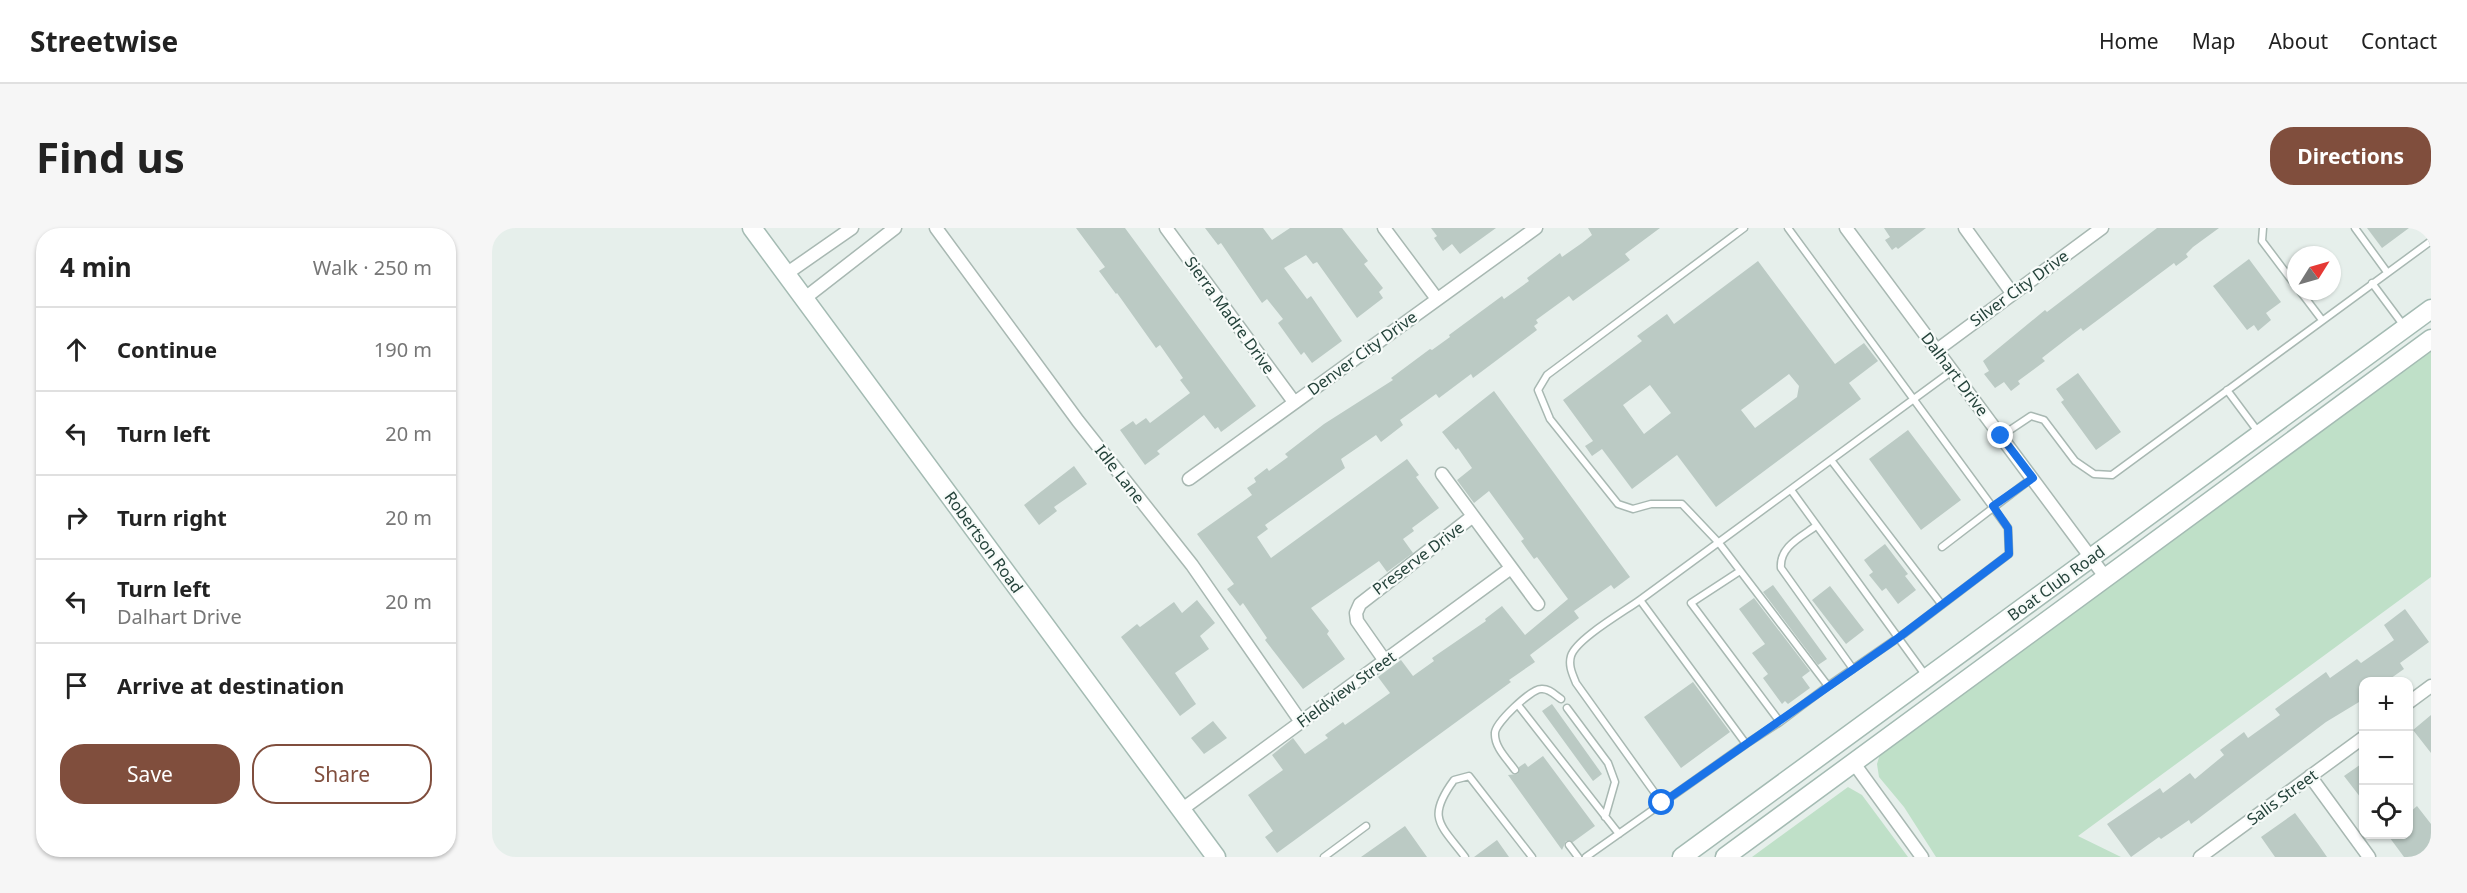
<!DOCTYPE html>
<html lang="en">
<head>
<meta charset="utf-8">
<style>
	body { margin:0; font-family:"Noto Sans",sans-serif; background:#f6f6f6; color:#222 }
	.controls { position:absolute; right:18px; bottom:18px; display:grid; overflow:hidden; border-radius:12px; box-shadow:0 2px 4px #0004 }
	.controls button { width:54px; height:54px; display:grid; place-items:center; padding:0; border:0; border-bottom:2px solid #e0e0e0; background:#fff; color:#222; font:30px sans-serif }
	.compass { position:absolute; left:1795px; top:18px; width:54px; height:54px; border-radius:50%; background:#fff; box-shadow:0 2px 4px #0004; rotate:53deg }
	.stop { position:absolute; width:18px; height:18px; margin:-14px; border:4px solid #1a73e8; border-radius:50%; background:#fff }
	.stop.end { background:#1a73e8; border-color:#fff; box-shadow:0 2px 6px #0008 }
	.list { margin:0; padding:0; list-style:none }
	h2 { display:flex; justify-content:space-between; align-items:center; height:78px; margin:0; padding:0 24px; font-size:26px }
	h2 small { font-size:20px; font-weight:400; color:#767676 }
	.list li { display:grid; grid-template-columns:39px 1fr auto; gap:18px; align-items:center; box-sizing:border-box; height:84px; padding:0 24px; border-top:2px solid #e0e0e0 }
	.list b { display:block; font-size:22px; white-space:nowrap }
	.list p { margin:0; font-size:20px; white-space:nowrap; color:#767676 }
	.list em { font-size:20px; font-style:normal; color:#767676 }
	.actions { display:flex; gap:12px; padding:18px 24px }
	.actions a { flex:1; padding:14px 0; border:2px solid #804e3d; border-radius:24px; text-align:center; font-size:21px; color:#804e3d }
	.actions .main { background:#804e3d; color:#fff }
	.icon { flex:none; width:33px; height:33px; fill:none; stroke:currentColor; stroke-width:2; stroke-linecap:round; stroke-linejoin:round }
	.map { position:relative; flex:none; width:1939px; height:629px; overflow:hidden; border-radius:24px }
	header { display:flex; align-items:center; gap:36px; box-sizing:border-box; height:84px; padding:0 30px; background:#fff; border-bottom:2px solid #e0e0e0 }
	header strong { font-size:28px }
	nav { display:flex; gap:33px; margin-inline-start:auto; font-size:21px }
	.intro { display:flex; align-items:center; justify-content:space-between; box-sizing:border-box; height:144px; padding:0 36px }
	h1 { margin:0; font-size:42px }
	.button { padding:15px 27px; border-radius:24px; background:#804e3d; color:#fff; font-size:21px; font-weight:700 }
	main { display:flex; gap:36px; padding:0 36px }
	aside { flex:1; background:#fff; border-radius:24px; box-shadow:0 2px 4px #0004 }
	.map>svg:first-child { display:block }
	.green { fill:#bfe0c8 }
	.building { fill:#bbcac4; fill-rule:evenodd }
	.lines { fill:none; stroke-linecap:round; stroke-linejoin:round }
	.lane-casing { stroke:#a8b8b2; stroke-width:9 }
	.street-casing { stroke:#a8b8b2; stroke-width:15 }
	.secondary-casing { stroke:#a4bbb3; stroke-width:21 }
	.lane { stroke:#fff; stroke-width:6 }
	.street { stroke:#fff; stroke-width:12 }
	.secondary { stroke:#fff; stroke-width:18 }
	.route { stroke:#1a73e8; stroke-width:8 }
	.labels { text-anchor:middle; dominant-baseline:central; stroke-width:4.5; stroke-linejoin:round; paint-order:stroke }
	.street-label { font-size:16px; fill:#24423a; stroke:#f7fbf9 }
</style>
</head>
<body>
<header>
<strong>Streetwise</strong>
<nav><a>Home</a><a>Map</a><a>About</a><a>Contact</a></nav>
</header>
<div class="intro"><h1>Find us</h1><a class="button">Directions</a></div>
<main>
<aside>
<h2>4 min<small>Walk · 250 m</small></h2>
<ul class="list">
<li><svg class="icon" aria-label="ahead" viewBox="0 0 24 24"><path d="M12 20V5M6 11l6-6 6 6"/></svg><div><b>Continue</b></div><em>190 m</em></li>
<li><svg class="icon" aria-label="left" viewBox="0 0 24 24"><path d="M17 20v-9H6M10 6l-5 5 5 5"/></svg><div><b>Turn left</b></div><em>20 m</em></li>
<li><svg class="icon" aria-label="right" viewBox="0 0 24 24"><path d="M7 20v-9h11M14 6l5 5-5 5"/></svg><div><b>Turn right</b></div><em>20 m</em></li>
<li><svg class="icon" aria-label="left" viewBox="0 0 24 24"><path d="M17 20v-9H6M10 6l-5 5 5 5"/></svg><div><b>Turn left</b><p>Dalhart Drive</p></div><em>20 m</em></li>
<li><svg class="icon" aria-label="arrive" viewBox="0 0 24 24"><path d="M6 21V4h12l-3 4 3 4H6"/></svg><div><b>Arrive at destination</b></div></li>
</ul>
<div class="actions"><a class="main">Save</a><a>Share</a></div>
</aside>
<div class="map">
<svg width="1939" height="629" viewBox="0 0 1939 629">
	<rect width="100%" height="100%" fill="#e6efeb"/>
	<path class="green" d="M 1939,123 L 1939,349 L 1586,608 L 1629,629 L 1444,629 L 1412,579 L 1387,549 L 1385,536 L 1388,526 Z
		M 1356,559 L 1370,567 L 1416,629 L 1260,629 Z"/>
	<path class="building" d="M 584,0 L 633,0 L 764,178 L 729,204 L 726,199 L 723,201 L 712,187 L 665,223 L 668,226 L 653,237 L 628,202 L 641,193 L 644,197 L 654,190 L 658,195 L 698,165 L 688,152 L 691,150 L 668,117 L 664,120 L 625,65 L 624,66 L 607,43 L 613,39 Z
		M 713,0 L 771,0 L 780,12 L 798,0 L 850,0 L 876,33 L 872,36 L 891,60 L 887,64 L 891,70 L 865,90 L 825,34 L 821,36 L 814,27 L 792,40 L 815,71 L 819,68 L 850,113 L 820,135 L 812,124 L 809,127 L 786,95 L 791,91 L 775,71 L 770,75 L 729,15 L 726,17 Z
		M 939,0 L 1004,0 L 968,26 L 960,16 L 951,23 L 942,10 L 945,8 Z
		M 1096,0 L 1168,0 L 1133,26 L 1138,32 L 1081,73 L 1077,68 L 1044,92 L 1046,95 L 1042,98 L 1045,102 L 981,150 L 979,146 L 947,170 L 944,166 L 908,192 L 911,197 L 889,214 L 884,207 L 849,231 L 853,240 L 773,297 L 776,301 L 765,309 L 779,330 L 915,231 L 927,247 L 924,249 L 947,280 L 920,300 L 922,303 L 911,311 L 921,325 L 895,344 L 887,333 L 819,380 L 837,403 L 835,406 L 853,431 L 811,461 L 773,412 L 775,410 L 751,375 L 748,378 L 735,361 L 742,356 L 705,306 L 760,267 L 755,260 L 764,254 L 762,250 L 775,240 L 777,243 L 796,229 L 793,226 L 832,196 L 901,152 L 899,150 L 938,121 L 940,122 L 958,109 L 957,107 L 1010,68 L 1012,71 L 1037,53 L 1035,50 L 1068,25 L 1070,29 L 1090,15 L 1100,7 Z
		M 1392,0 L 1434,0 L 1406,21 L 1404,19 L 1400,22 L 1393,12 L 1398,9 Z
		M 1665,0 L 1727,0 L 1701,19 L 1694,26 L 1696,29 L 1684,38 L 1682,35 L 1591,103 L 1589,100 L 1581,106 L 1550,130 L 1553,133 L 1526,153 L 1528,156 L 1519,163 L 1512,154 L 1503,160 L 1492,146 L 1497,143 L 1491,133 L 1553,82 L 1555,84 Z
		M 1875,0 L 1917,0 L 1890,20 Z
		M 1757,31 L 1789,74 L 1774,85 L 1779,92 L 1766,103 L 1762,97 L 1755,102 L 1721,58 Z
		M 1266,33 L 1343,136 L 1372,115 L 1386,133 L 1357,155 L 1369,171 L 1224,279 L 1185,227 L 1140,261 L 1110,221 L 1100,228 L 1093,218 L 1101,213 L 1071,172 L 1150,113 L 1145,108 L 1175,86 L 1182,96 ZM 1297,146 L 1307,158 L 1305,169 L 1263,200 L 1249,182 ZM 1158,157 L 1179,185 L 1152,206 L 1131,177 Z
		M 1586,145 L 1629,204 L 1604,222 L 1569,174 L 1572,172 L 1564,161 Z
		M 1002,163 L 1138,349 L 1122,361 L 1119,357 L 1082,383 L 1087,390 L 1038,427 L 1043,434 L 1017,452 L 1019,454 L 785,625 L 773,609 L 781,603 L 756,567 L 791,542 L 780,527 L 801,510 L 813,526 L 836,510 L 833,507 L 851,494 L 853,497 L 898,465 L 886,449 L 909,432 L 921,448 L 942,433 L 940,430 L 994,393 L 993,391 L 1010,378 L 1033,407 L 1076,371 L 1045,329 L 1042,331 L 1029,313 L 1032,311 L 997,263 L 982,275 L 965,252 L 980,240 L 966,220 L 964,222 L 950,204 Z
		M 1416,202 L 1469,272 L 1429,302 L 1377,231 Z
		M 582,238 L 595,256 L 562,279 L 565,283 L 547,297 L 532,277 Z
		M 1393,316 L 1416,346 L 1413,348 L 1424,362 L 1406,376 L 1394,360 L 1390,363 L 1377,347 L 1381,344 L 1372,332 Z
		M 1281,357 L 1335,431 L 1326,437 L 1271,364 Z
		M 1338,358 L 1372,402 L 1354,416 L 1320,372 Z
		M 1262,370 L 1318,443 L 1310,449 L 1318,460 L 1296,476 L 1293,473 L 1290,476 L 1271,450 L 1276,446 L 1260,425 L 1273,416 L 1247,381 Z
		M 705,372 L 723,395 L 708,408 L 717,421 L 683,445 L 704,476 L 688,488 L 629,409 L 645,396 L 648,399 L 682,374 L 690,385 Z
		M 1913,381 L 1937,414 L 1908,435 L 1912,441 L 1895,453 L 1872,453 L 1872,471 L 1834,494 L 1699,596 L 1697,592 L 1669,611 L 1667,609 L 1639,629 L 1615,596 L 1668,560 L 1671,565 L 1698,545 L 1703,551 L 1732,527 L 1728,522 L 1752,504 L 1756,510 L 1788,487 L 1783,481 L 1834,444 L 1838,450 L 1865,431 L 1869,435 L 1902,412 L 1892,397 Z
		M 1201,454 L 1238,504 L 1189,540 L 1152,489 Z
		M 1060,476 L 1110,546 L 1101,553 L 1050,483 Z
		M 1939,487 L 1939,525 L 1921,502 Z
		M 721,493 L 735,510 L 712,526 L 699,510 Z
		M 1051,528 L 1103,598 L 1081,614 L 1074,613 L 1070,622 L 1016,547 L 1026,546 L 1027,539 L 1033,535 L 1036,539 Z
		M 1872,534 L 1872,574 L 1852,548 Z
		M 1925,578 L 1939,596 L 1939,629 L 1912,629 L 1895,606 L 1917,606 L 1917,585 Z
		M 1803,585 L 1826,616 L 1835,629 L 1783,629 L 1769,609 Z
		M 913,598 L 935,629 L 869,629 Z
		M 1005,612 L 1017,629 L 982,629 Z"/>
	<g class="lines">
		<g class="lane-casing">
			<path id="lane" d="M 1296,0 L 1516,300 L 1517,326 L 1413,405 L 1336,458
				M 1771,0 L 1770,13 L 1804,58
				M 1863,0 L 1895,44
				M 1880,55 L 1912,98
				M 1808,63 L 1830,92
				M 1735,162 L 1767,205
				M 1509,208 L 1539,188 L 1552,192 L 1583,233 L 1602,246 L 1620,247 L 1939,13
				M 1339,232 L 1450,377
				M 1299,262 L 1434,448
				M 1324,298 C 1309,309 1287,319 1289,340 L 1361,441
				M 1450,319 L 1540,250
				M 1248,343 L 1199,375 L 1288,494 L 1336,458 L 1227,315 L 1190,276 L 1159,276 L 1141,281 L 1126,276 L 1058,191 L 1046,162 L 1055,147 L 1252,0
				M 1148,372 C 1133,383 1084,411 1079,428 C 1076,438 1081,447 1084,455 L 1170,575
				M 1026,477 L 1127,606
				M 1075,480 L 1116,535 L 1123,554 L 1113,589
				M 1288,494 L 1254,516 L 1148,372 L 1460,143
				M 1023,542 C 1016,532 1002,519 1003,505 C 1003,495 1039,461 1049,461 C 1057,460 1063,467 1069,471
				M 1077,617 L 1086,629
				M 832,629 L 874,598
				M 973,629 C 948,596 934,590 962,552 L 977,548 L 1040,629
				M 1094,629 L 1254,516"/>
		</g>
		<g class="street-casing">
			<path id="street" d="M 444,0 L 586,193 L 700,337 L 809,494
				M 674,0 L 802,174
				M 892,0 L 945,71
				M 1354,0 L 1614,350
				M 1473,0 L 1520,65
				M 294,46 L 360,0
				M 313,70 L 403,0
				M 1445,122 L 1610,0
				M 950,246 L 1046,376
				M 697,251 L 1044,0
				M 893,433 L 865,393 L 864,385 L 868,376 L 981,288
				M 1916,475 L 1939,458
				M 1361,534 L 1430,629
				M 1818,548 L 1877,629
				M 689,582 L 1019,340
				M 1708,629 L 1872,509"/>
		</g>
		<g class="secondary-casing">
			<path id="secondary" d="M 260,0 L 724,629
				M 1190,629 L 1939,81
				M 1233,629 L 1939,111"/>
		</g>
		<use href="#lane" class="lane"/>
		<use href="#street" class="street"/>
		<use href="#secondary" class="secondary"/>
	</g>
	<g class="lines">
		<path class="route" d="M 1170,575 L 1406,410 L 1517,326 L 1516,300 L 1501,278 L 1541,250 L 1509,208"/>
	</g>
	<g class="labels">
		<g class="street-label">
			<text transform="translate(1527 60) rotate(-36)">Silver City Drive</text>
			<text transform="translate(738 87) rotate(54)">Sierra Madre Drive</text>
			<text transform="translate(870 125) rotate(-36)">Denver City Drive</text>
			<text transform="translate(1463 146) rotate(53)">Dalhart Drive</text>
			<text transform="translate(628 246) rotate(52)">Idle Lane</text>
			<text transform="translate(492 314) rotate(54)">Robertson Road</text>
			<text transform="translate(926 330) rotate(-37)">Preserve Drive</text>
			<text transform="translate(1564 355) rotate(-36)">Boat Club Road</text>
			<text transform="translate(854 461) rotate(-36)">Fieldview Street</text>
			<text transform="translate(1790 569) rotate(-36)">Salis Street</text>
		</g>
	</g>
</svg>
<div class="controls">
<button>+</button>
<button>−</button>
<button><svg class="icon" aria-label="locate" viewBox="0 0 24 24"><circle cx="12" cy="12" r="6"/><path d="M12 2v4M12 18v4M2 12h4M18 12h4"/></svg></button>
</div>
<svg class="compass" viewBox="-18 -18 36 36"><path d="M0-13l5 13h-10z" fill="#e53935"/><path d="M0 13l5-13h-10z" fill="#767676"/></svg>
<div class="stop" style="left:1170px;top:575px"></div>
<div class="stop end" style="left:1509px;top:208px"></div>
</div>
</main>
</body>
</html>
